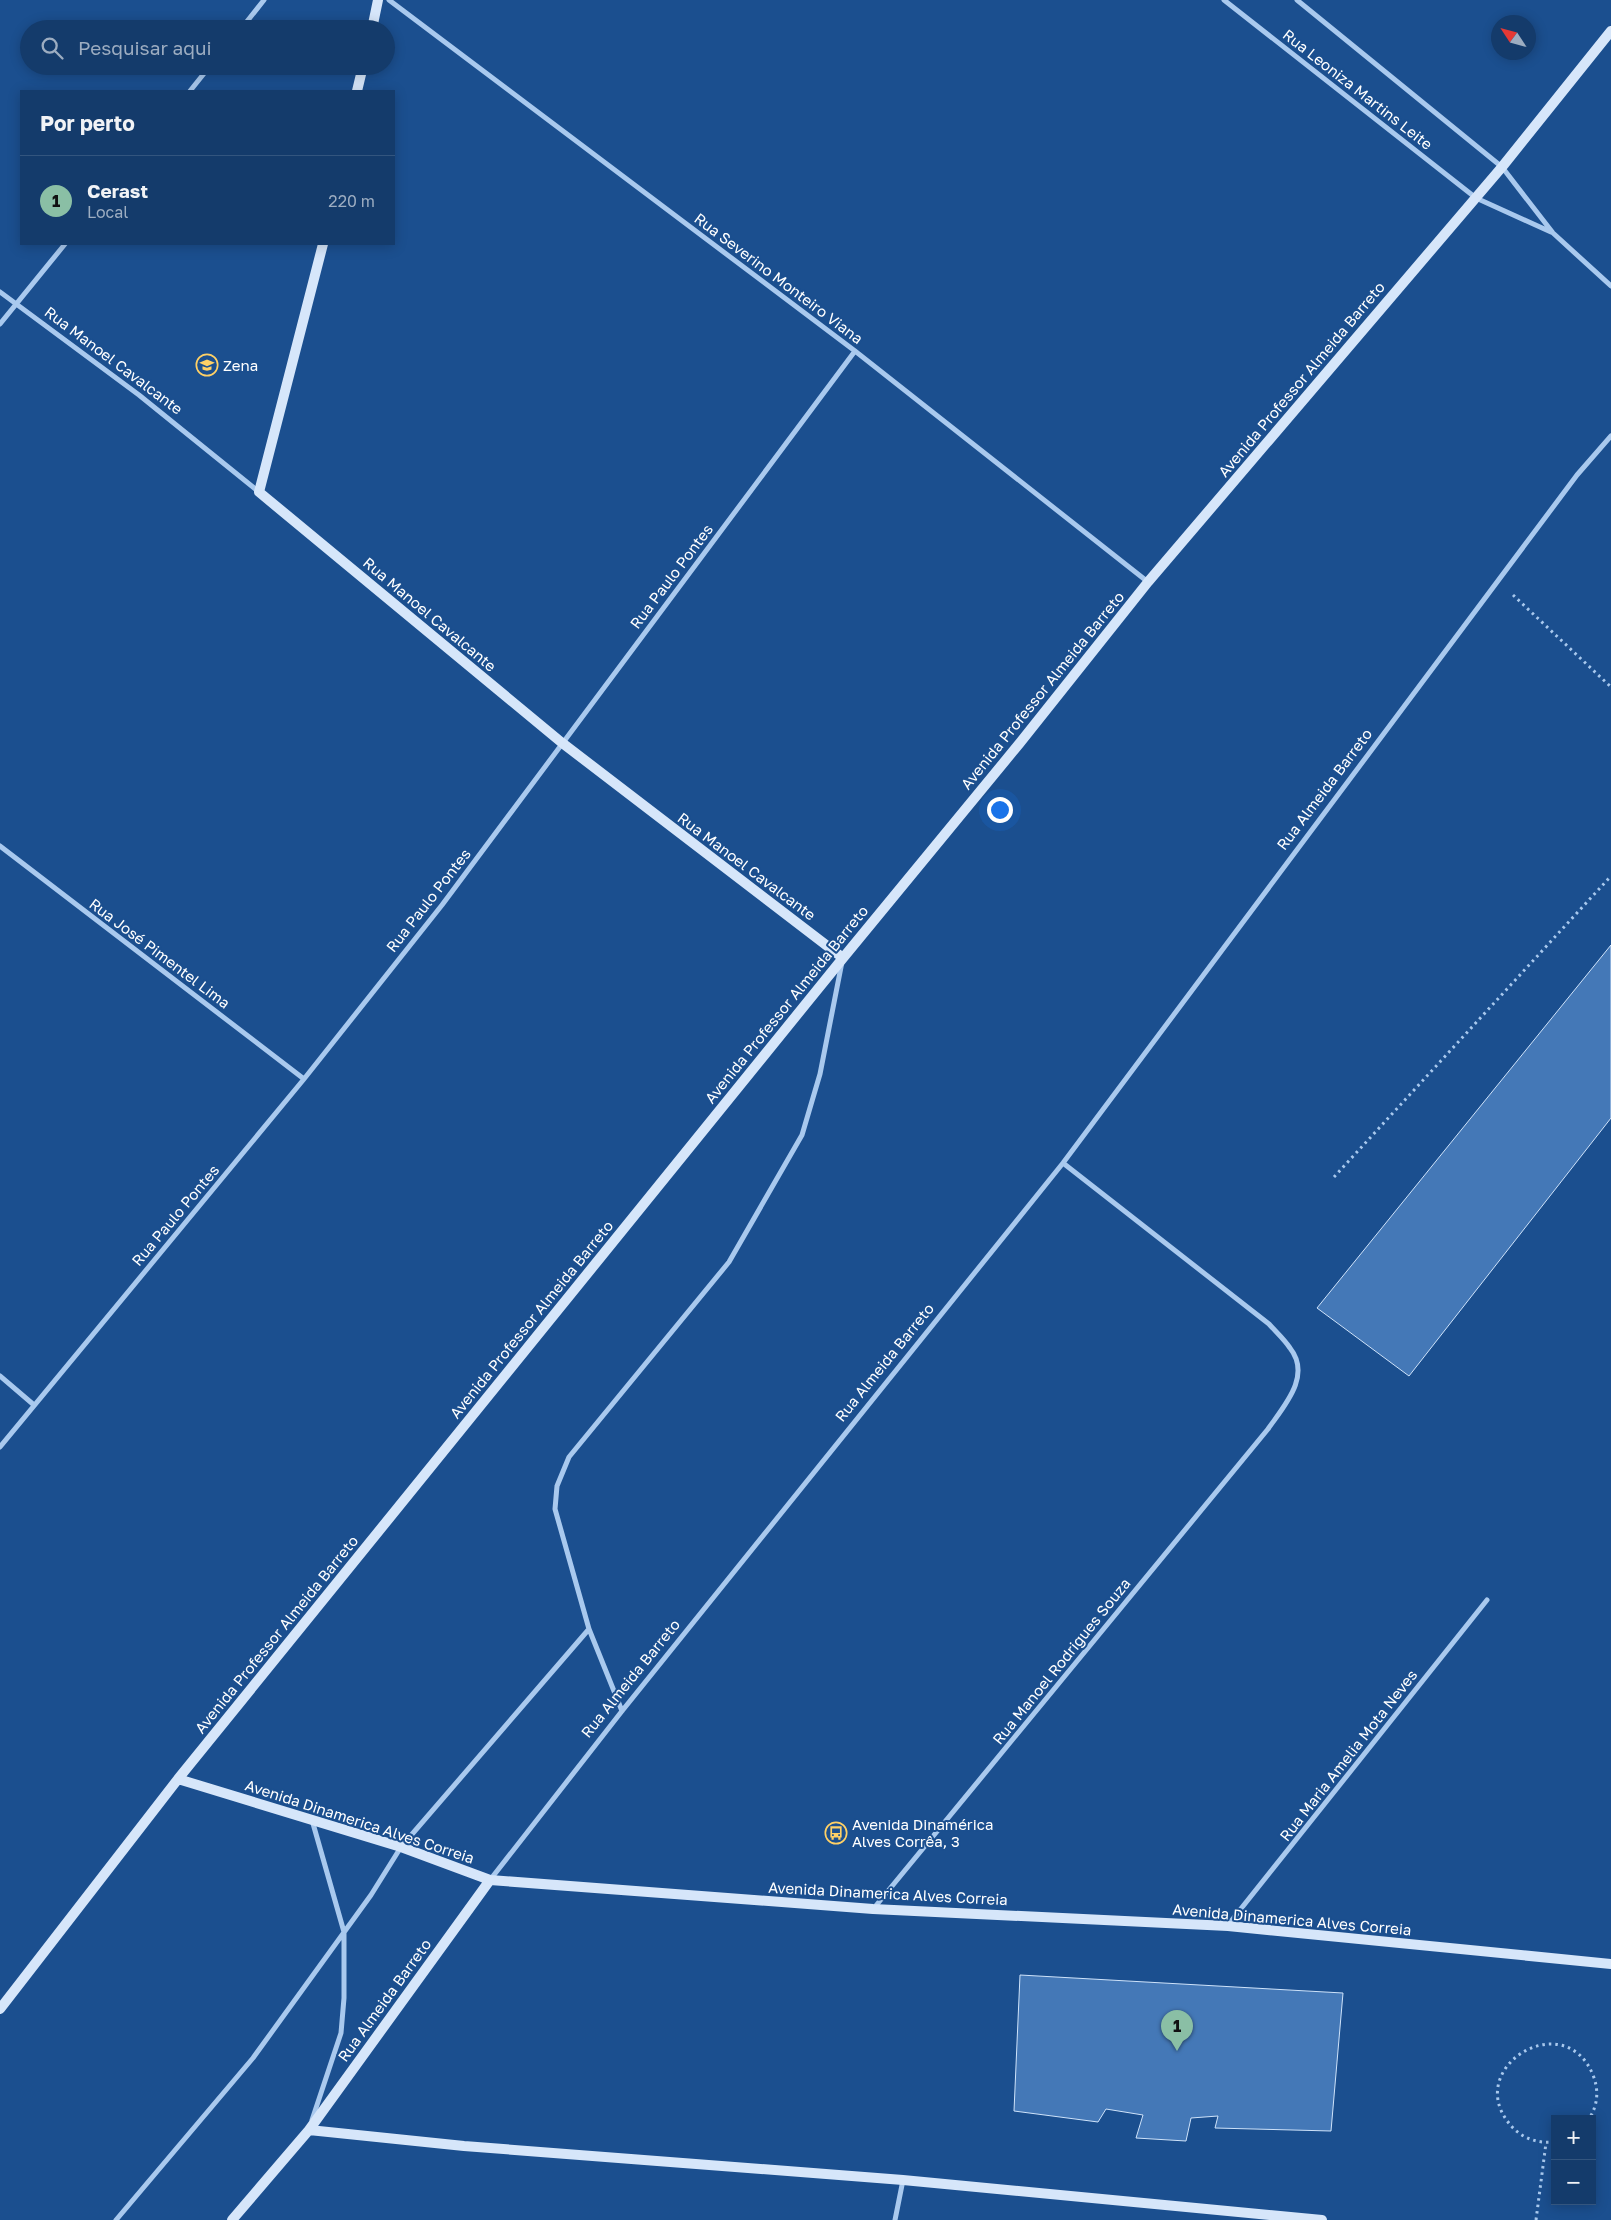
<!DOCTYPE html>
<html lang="pt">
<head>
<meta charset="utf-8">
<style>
	body { margin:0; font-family:"Golos Text",sans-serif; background:#1d4271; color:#f1f3f6 }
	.controls { position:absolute; right:15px; bottom:15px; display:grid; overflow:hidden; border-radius:0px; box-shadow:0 2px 12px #0003 }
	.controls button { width:45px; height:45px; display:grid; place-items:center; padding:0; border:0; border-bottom:1px solid #33557e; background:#143b6b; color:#f1f3f6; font:25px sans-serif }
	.compass { position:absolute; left:1491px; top:15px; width:45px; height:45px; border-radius:50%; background:#143b6b; box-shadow:0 2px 12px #0003; rotate:306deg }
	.you { position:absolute; left:999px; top:809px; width:18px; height:18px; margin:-12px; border:4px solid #fff; border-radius:50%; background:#1a73e8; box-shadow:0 0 0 8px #1a73e833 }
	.badge { display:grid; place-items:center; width:32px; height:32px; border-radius:50%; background:#8abfa5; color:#111; font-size:16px; font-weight:700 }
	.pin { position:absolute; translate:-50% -41px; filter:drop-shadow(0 1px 2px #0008) }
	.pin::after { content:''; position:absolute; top:26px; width:18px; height:15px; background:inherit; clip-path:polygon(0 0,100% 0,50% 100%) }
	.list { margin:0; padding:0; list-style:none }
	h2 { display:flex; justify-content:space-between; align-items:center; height:65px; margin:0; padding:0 20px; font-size:21px }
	h2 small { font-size:16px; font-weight:400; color:#9dadc1 }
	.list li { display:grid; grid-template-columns:32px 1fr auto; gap:15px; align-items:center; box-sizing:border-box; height:90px; padding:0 20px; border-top:1px solid #33557e }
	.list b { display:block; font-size:19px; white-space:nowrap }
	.list p { margin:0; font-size:16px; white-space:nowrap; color:#9dadc1 }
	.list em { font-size:16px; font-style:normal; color:#9dadc1 }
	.icon { flex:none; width:28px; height:28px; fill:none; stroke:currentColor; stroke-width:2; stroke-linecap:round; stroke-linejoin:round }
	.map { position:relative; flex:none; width:1611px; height:2220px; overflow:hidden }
	.search { position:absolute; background:#143b6b; box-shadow:0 2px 12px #0003; left:20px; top:20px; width:375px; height:55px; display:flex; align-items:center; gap:12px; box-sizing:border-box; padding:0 18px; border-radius:28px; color:#9dadc1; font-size:19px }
	.panel { position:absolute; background:#143b6b; box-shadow:0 2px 12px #0003; left:20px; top:90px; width:375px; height:155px; border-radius:0px }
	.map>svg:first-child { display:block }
	.building { fill:#4478b7; stroke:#cfe3fa }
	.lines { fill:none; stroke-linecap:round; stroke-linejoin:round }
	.path { stroke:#a9c9ee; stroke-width:3; stroke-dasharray:2.5 4; stroke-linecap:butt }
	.street { stroke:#a9c9ee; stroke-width:5 }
	.secondary { stroke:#d6e6fa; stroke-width:10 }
	.labels { text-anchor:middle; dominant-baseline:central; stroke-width:4; stroke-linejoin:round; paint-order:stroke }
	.street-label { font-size:15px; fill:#fff; stroke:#1b4f8f }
	.poi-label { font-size:15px; fill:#fff; stroke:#1b4f8f; text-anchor:start }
</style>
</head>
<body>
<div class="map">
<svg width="1611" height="2220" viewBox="0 0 1611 2220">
	<rect width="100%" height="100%" fill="#1b4f8f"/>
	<path class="building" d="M 1611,945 L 1611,1118 L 1409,1376 L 1317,1308 Z
		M 1020,1975 L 1343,1993 L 1331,2131 L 1215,2128 L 1218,2116 L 1191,2118 L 1186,2141 L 1136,2138 L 1143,2115 L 1106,2109 L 1098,2122 L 1014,2111 Z"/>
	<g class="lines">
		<path class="path" d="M 1513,595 L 1611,687
			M 1334,1177 L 1611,876
			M 1555,2142 C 1536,2144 1519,2137 1508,2122 C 1465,2066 1565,2006 1593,2075 C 1599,2090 1598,2105 1589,2119
			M 1536,2220 L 1546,2143"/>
		<path class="street" d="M 389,0 L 855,351 L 1148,582
			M 1224,0 L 1476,198 L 1551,232
			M 1297,0 L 1502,167 L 1553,233 L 1611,286
			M 241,29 L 264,0
			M 190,91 L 210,66
			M 0,292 L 139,395 L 259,492
			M 0,324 L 65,244
			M 0,846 L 304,1079
			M 0,1376 L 34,1405
			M 0,1447 L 304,1079 L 442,905 L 855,351
			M 622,1711 L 589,1629 L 555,1509 L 557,1486 L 569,1457 L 729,1262 L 802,1135 L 820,1074 L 842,962
			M 312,1820 L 344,1932 L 344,1998 L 341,2033 L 312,2120
			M 490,1880 L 622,1711 L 1063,1163 L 1577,475 L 1611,436
			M 874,1908 L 1268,1429 C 1284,1406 1312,1376 1290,1348 C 1284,1339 1276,1332 1269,1324 L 1063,1163
			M 1228,1925 L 1487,1600
			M 116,2220 L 253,2058 L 371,1895 L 401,1847 L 589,1629
			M 895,2220 L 903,2180"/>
		<path class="secondary" d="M 372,29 L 378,0
			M 357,91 L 363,66
			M 323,244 L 259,492 L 561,742 L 843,958
			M 178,1779 L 401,1847 L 490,1880 L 873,1909 L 1228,1926 L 1611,1964
			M 0,2009 L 178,1779 L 843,958 L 1019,744 L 1148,582 L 1502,167 L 1611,31
			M 309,2130 L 464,2146 L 903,2180 L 1322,2220
			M 232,2220 L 309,2130 L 490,1880"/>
	</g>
	<defs>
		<g id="school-ring" transform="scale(1.125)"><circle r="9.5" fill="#1b4f8f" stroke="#ffd166" stroke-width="1.5"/><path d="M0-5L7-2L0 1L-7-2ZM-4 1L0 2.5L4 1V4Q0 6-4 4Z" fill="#ffd166"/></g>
		<g id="bus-ring" transform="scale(1.125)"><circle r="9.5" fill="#1b4f8f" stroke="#ffd166" stroke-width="1.5"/><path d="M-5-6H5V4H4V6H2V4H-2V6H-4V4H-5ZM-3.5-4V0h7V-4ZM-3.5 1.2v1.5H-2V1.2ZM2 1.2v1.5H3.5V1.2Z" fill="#ffd166"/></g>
	</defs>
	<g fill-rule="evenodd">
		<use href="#school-ring" x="207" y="365"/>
		<use href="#bus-ring" x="836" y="1833"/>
	</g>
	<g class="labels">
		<g class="street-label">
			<text transform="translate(1358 89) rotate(38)">Rua Leoniza Martins Leite</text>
			<text transform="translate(779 278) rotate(37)">Rua Severino Monteiro Viana</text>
			<text transform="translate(114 360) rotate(37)">Rua Manoel Cavalcante</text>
			<text transform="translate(1301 379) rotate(-50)">Avenida Professor Almeida Barreto</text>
			<text transform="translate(671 576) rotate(-53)">Rua Paulo Pontes</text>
			<text transform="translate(430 614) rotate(40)">Rua Manoel Cavalcante</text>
			<text transform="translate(1042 690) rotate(-51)">Avenida Professor Almeida Barreto</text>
			<text transform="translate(1324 789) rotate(-53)">Rua Almeida Barreto</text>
			<text transform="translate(747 866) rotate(37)">Rua Manoel Cavalcante</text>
			<text transform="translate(428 900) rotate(-52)">Rua Paulo Pontes</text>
			<text transform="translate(160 953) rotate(37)">Rua José Pimentel Lima</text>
			<text transform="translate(786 1004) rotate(-51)">Avenida Professor Almeida Barreto</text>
			<text transform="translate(175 1215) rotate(-50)">Rua Paulo Pontes</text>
			<text transform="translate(531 1319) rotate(-51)">Avenida Professor Almeida Barreto</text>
			<text transform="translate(884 1362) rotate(-51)">Rua Almeida Barreto</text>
			<text transform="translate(276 1634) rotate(-51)">Avenida Professor Almeida Barreto</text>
			<text transform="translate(1061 1661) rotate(-51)">Rua Manoel Rodrigues Souza</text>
			<text transform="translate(630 1678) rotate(-51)">Rua Almeida Barreto</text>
			<text transform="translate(1348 1755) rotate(-52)">Rua Maria Amelia Mota Neves</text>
			<text transform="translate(360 1821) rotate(18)">Avenida Dinamerica Alves Correia</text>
			<text transform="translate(888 1893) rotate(3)">Avenida Dinamerica Alves Correia</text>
			<text transform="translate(1292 1919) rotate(5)">Avenida Dinamerica Alves Correia</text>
			<text transform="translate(384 2000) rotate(-54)">Rua Almeida Barreto</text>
		</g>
		<g class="poi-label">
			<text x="223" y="365">Zena</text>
			<text x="852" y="1824">Avenida Dinamérica<tspan x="852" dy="17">Alves Corrêa, 3</tspan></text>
		</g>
	</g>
</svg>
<div class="controls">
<button>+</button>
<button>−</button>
</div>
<svg class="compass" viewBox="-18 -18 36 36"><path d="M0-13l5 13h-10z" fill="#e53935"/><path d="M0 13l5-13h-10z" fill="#9dadc1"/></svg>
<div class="you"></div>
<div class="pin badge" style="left:1177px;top:2051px">1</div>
<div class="search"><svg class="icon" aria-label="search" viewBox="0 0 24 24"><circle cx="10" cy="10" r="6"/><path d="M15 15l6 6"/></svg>Pesquisar aqui</div>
<section class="panel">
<h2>Por perto<small></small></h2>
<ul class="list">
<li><span class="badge">1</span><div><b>Cerast</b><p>Local</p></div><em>220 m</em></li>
</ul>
</section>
</div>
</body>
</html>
